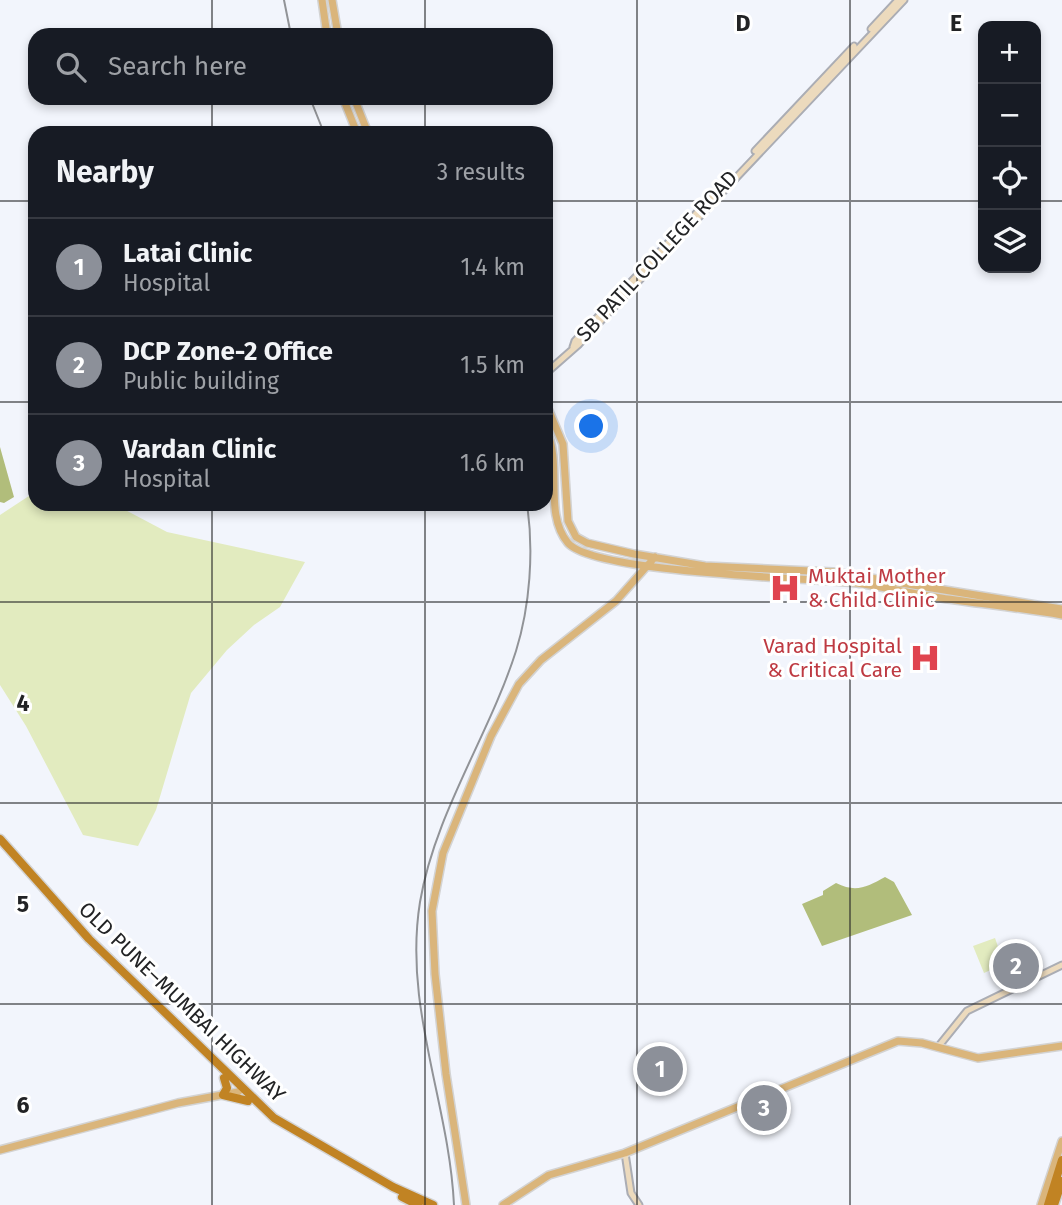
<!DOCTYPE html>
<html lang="en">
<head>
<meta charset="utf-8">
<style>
	body { margin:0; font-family:"Fira Sans",sans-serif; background:#20242c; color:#f1f3f6 }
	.controls { position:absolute; right:21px; top:21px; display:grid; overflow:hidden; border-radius:14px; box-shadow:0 4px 10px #0003 }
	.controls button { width:63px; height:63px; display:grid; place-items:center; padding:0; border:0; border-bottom:2px solid #363941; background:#171b24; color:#f1f3f6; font:35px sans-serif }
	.you { position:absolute; left:592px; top:427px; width:24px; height:24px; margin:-18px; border:5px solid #fff; border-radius:50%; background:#1a73e8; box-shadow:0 0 0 10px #1a73e833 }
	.badge { display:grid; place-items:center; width:46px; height:46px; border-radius:50%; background:#8c9099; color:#fff; font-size:23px; font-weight:700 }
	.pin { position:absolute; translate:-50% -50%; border:4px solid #fff; box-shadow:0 2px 7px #0006 }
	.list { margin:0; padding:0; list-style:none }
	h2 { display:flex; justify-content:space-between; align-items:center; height:91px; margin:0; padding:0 28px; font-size:30px }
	h2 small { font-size:23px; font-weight:400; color:#9ea1a6 }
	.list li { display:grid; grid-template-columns:46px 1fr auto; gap:21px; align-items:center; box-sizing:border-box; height:98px; padding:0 28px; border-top:2px solid #363941 }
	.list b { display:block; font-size:26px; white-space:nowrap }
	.list p { margin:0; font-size:23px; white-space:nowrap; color:#9ea1a6 }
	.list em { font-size:23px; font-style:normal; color:#9ea1a6 }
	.icon { flex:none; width:38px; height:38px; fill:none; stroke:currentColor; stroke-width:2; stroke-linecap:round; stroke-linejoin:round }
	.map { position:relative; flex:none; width:1062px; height:1205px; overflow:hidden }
	.search { position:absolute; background:#171b24; box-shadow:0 4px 10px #0003; left:28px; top:28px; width:525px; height:77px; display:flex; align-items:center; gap:18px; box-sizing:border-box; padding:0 24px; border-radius:21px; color:#9ea1a6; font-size:26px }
	.panel { position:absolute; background:#171b24; box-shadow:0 4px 10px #0003; left:28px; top:126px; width:525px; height:385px; border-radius:21px }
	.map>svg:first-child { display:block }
	.green { fill:#e2ebbf }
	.forest { fill:#b1bd7b }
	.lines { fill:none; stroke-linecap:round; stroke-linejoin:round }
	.secondary-casing { stroke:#abadb4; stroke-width:9 }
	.primary-casing { stroke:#d3d3d3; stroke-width:10 }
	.highway-casing { stroke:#d3d3d3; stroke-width:11 }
	.secondary { stroke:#ecdabd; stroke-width:5 }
	.primary { stroke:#dab57b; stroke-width:7 }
	.highway { stroke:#c18323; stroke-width:8 }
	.rail { stroke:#919397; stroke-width:2 }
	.grid { fill:none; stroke:#222325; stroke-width:2; stroke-opacity:0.55 }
	.labels { text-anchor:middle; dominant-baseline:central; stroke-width:6; stroke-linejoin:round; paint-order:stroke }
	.street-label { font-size:21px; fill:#222325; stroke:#fff }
	.health-label { font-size:21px; fill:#be3a42; stroke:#fff; text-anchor:start }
	.grid-label { font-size:23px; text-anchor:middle; font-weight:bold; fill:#222325; stroke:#fff; stroke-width:6; stroke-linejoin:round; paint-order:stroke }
</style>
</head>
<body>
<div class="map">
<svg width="1062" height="1205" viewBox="0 0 1062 1205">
	<rect width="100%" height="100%" fill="#f2f5fc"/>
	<path class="green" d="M 35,492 L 35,504 L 114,504 L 167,532 L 305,562 L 280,607 L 254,625 L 227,650 L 191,693 L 156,810 L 138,846 L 83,835 L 26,726 L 0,685 L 0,515 Z
		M 995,938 L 1004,964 L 984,973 L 973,946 Z"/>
	<path class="forest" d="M 0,447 L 14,497 L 4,503 L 0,502 Z
		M 885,877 L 894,882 L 912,915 L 822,946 L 802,904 L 823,895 L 823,891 L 836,883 C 856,893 867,887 885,877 Z"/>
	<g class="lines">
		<g class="secondary-casing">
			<path id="secondary" d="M 871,29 L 898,0
				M 755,151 L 854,46
				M 573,347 L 575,341 L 725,183
				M 546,373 L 579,344 L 904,0
				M 938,1047 L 967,1011 L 1062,965
				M 625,1153 L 631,1193 L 639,1205"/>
		</g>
		<g class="primary-casing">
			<path id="primary" d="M 322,0 L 327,35
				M 332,0 L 338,35
				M 343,98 L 357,133
				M 354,98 L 368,133
				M 546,404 L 563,444 L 568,521 L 576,537 L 587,543 L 634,554 L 705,566 L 833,572 L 1062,609
				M 546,430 C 563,465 543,513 568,543 C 594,573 808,578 857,583 C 885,587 912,594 941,598 C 981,604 1022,608 1062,615
				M 0,1150 L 178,1103 L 238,1092 L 241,1089
				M 466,1205 L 446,1074 L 435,974 L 432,911 L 443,853 L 491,736 L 519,684 L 541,660 L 616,601 L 655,557
				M 503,1205 L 549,1175 L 625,1153 L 898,1041 L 922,1043 L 978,1058 L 1062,1046
				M 1041,1205 L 1062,1141"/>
		</g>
		<g class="highway-casing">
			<path id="highway" d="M 0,839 L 89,939 L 274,1118 L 393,1187 L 433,1205
				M 224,1078 L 227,1088 L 223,1095 L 248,1101
				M 402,1197 L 418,1205
				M 1048,1205 L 1062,1160
				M 1054,1205 L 1062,1181"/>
		</g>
		<use href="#secondary" class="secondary"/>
		<use href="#primary" class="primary"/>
		<use href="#highway" class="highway"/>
		<path class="rail" d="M 284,0 L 291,35
			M 310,98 L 324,133
			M 454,1205 C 449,1102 403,1007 420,902 C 435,813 489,736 516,651 C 530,606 534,551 527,504"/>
	</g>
	<path class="grid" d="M 212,0 L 212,35M 425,0 L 425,35M 637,0 L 637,1205M 850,0 L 850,1205M 212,98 L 212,133M 425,98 L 425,133M 0,201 L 35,201M 546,201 L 983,201M 1036,201 L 1062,201M 0,402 L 35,402M 546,402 L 1062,402M 212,504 L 212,1205M 425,504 L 425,1205M 0,602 L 1062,602M 0,803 L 1062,803M 0,1004 L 1062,1004"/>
	<defs>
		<g id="hospital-bare" transform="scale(2.415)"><path d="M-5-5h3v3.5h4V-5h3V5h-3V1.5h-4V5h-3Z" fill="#e0444e" stroke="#fff" stroke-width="2.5" paint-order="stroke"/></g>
	</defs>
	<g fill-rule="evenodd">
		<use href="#hospital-bare" x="785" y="588"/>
		<use href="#hospital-bare" x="925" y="658"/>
	</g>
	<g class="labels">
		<g class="street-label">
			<text transform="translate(657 256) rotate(-47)">SB PATIL COLLEGE ROAD</text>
			<text transform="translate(182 1002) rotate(44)">OLD PUNE–MUMBAI HIGHWAY</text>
		</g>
		<g class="health-label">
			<text x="808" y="576">Muktai Mother<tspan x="808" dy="24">&amp; Child Clinic</tspan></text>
			<text x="902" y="646" text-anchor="end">Varad Hospital<tspan x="902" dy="24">&amp; Critical Care</tspan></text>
		</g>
	</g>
	<g class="grid-label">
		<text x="743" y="31">D</text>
		<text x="956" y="31">E</text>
		<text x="23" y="711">4</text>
		<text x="23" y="912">5</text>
		<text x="23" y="1113">6</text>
	</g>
</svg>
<div class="controls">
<button>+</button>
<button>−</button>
<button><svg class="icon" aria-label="locate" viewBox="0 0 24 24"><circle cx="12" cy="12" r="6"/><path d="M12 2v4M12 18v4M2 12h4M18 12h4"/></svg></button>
<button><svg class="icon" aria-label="layers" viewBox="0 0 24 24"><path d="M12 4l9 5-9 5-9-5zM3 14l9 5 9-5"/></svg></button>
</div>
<div class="you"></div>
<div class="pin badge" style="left:660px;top:1069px">1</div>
<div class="pin badge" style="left:1016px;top:966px">2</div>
<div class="pin badge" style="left:764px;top:1108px">3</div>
<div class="search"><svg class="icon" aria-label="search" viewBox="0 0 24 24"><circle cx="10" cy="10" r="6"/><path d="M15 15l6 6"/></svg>Search here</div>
<section class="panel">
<h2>Nearby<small>3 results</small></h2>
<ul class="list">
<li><span class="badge">1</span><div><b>Latai Clinic</b><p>Hospital</p></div><em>1.4 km</em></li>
<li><span class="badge">2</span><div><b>DCP Zone-2 Office</b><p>Public building</p></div><em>1.5 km</em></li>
<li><span class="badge">3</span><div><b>Vardan Clinic</b><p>Hospital</p></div><em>1.6 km</em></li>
</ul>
</section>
</div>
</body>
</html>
